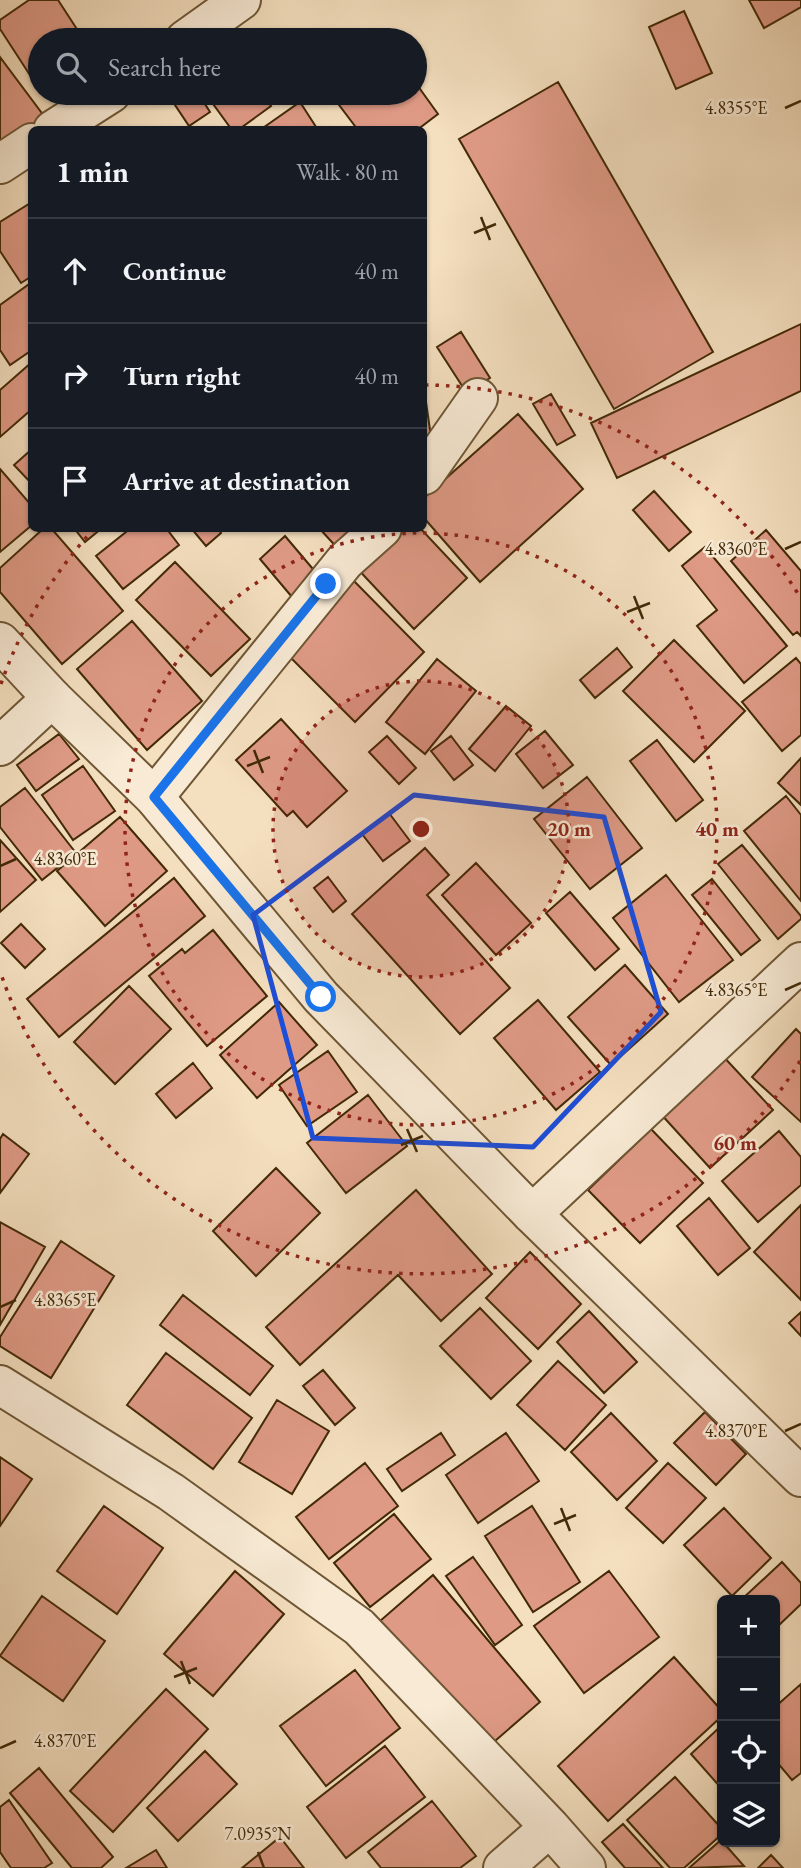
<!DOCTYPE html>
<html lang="en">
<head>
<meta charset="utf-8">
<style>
	body { margin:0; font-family:"EB Garamond",serif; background:#242831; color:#f1f3f6 }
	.controls { position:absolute; right:21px; bottom:21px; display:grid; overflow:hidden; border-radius:10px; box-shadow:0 2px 5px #0004 }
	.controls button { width:63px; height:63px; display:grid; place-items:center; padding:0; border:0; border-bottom:2px solid #363941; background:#171b24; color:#f1f3f6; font:35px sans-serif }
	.stop { position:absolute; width:21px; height:21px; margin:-16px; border:5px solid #1a73e8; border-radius:50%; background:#fff }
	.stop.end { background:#1a73e8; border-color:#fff; box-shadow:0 2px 7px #0008 }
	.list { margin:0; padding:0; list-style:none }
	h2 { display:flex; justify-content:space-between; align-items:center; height:91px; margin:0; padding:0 28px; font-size:30px }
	h2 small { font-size:23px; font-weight:400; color:#9ea1a6 }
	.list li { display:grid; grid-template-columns:46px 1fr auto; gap:21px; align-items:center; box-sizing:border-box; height:105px; padding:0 28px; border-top:2px solid #363941 }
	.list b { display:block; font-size:26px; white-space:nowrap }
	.list em { font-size:23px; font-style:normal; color:#9ea1a6 }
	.icon { flex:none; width:38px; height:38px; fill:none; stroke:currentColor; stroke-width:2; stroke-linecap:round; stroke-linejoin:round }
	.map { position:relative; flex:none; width:801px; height:1868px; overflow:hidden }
	.search { position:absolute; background:#171b24; box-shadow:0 2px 5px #0004; left:28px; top:28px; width:399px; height:77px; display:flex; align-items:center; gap:18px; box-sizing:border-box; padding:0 24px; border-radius:38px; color:#9ea1a6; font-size:26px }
	.panel { position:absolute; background:#171b24; box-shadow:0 2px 5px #0004; left:28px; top:126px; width:399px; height:406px; border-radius:10px }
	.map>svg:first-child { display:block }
	.building { fill:#df9a86; stroke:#422906; stroke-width:2 }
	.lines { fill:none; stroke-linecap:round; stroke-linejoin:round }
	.minor-casing { stroke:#6e5634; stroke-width:42 }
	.tertiary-casing { stroke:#6e5634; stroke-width:42 }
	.minor { stroke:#f8ead5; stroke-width:38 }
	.tertiary { stroke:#f8ead5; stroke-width:38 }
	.route { stroke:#1a73e8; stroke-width:9 }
	.marked { fill:none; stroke:#1d4ed8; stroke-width:5; stroke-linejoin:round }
	.ticks { fill:none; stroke:#422906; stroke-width:2.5 }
	.ring { fill:none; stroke:#8f2418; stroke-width:3.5; stroke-dasharray:3.5 7 }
	.ticks-label { font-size:18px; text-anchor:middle; fill:#422906; stroke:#f8ead5; stroke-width:5; stroke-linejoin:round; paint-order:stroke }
	.centre { fill:#8f2418; stroke:#f8ead5; stroke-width:3.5 }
	.ring-label { font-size:21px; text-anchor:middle; font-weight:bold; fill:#8f2418; stroke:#f8ead5; stroke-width:5; stroke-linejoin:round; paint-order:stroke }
</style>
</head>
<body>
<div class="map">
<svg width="801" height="1868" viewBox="0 0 801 1868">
	<rect width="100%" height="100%" fill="#f4dfbf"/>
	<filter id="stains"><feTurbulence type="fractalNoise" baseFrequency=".00286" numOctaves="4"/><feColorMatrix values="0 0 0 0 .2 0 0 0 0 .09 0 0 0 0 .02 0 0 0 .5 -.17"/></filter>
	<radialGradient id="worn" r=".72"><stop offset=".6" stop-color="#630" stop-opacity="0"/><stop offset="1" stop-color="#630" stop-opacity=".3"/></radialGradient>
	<path class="building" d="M 29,0 L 58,0 L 84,40 L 40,40 L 39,89 L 0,29 L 0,20 Z
		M 749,0 L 801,0 L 801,7 L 764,28 Z
		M 684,11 L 712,73 L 676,89 L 649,27 Z
		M 358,30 L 366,40 L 344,40 Z
		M 0,57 L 44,116 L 0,148 Z
		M 415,82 L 438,114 L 417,130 L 358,130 L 330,93 L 415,93 Z
		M 558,82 L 713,352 L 614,409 L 459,139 Z
		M 167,93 L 198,93 L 210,112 L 189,126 Z
		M 214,93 L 261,93 L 271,106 L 238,130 L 232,130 L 208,97 Z
		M 300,102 L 318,130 L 260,130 Z
		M 32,202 L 32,276 L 21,283 L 0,251 L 0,222 Z
		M 32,282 L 32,350 L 10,365 L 0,350 L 0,305 Z
		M 801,324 L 801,391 L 617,478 L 591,423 Z
		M 461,332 L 490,378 L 466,392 L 437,347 Z
		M 32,362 L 32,409 L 0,437 L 0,390 Z
		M 424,388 L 431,437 L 424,438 Z
		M 551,394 L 575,435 L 557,445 L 533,404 Z
		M 518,414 L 583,489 L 480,582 L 424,518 L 424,498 Z
		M 32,449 L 32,484 L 14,465 Z
		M 0,469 L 32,506 L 32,525 L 0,552 Z
		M 654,491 L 691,532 L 669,551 L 633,510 Z
		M 44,528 L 51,528 L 123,611 L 62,664 L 0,592 L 0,568 Z
		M 74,528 L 102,528 L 85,542 Z
		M 131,528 L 166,528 L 179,545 L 123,589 L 96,556 Z
		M 191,528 L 218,528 L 221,533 L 206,546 Z
		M 319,528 L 365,528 L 341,552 Z
		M 391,528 L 420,528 L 467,578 L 414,629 L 353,564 Z
		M 766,530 L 801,571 L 801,636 L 797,632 L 793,635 L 731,561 Z
		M 285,536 L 318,575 L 292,597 L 260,559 Z
		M 705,547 L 787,646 L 744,683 L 697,626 L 717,610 L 682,566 Z
		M 175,562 L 250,639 L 211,676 L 136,600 Z
		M 351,578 L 424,652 L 355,722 L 281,648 Z
		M 132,621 L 202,701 L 147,750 L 77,669 Z
		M 674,640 L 745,711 L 694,762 L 623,691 Z
		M 617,648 L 632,667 L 595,698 L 580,680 Z
		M 796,658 L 801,664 L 801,735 L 782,751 L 742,702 Z
		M 437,659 L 476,691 L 425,754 L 386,722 Z
		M 506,706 L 531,726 L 495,771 L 469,749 Z
		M 281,719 L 347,791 L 307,827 L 293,811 L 287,816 L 236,760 Z
		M 545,731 L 573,765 L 543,788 L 516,754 Z
		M 59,734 L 79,759 L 36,791 L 17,765 Z
		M 387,736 L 416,768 L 399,784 L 369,752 Z
		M 451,736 L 473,765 L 454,780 L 431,751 Z
		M 657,740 L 703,800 L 676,821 L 630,761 Z
		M 801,758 L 801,805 L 778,783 Z
		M 83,766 L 115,811 L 73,840 L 42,795 Z
		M 587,777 L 642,848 L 590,889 L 534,819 Z
		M 25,788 L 76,853 L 42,880 L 0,827 L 0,807 Z
		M 786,796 L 801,815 L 801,901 L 744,831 Z
		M 389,813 L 410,841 L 383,861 L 362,834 Z
		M 120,817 L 167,871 L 105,926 L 57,871 Z
		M 0,840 L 36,880 L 0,912 Z
		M 742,845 L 801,916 L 801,919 L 778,939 L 718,864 Z
		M 425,848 L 449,875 L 427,895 L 510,988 L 460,1034 L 352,914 Z
		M 476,863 L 531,923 L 496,955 L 442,895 Z
		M 666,875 L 733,960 L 679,1002 L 613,918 Z
		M 328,877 L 346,901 L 333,912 L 314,888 Z
		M 174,878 L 205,916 L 59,1037 L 27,999 Z
		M 712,879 L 760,940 L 741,955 L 692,895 Z
		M 570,892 L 619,949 L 595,970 L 546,913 Z
		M 21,924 L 45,949 L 25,968 L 1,943 Z
		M 213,930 L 267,996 L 207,1046 L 149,976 L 182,949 L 185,953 Z
		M 625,965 L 668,1014 L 611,1065 L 568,1017 Z
		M 129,986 L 171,1029 L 115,1084 L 74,1042 Z
		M 538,1000 L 600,1072 L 556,1110 L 494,1038 Z
		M 279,1002 L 317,1045 L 257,1098 L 220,1055 Z
		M 796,1029 L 801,1034 L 801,1122 L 752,1077 Z
		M 328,1051 L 357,1092 L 307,1126 L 279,1085 Z
		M 721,1054 L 773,1110 L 710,1168 L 659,1112 Z
		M 193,1063 L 212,1088 L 176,1118 L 156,1094 Z
		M 368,1095 L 407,1146 L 346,1193 L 307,1143 Z
		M 651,1129 L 703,1183 L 640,1243 L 588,1190 Z
		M 779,1131 L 801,1157 L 801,1185 L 758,1222 L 722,1181 Z
		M 3,1134 L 29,1154 L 0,1193 L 0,1139 Z
		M 276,1168 L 320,1213 L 256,1276 L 213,1231 Z
		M 416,1190 L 492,1274 L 441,1321 L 398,1275 L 300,1365 L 266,1327 Z
		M 709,1198 L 750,1248 L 718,1275 L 677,1226 Z
		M 801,1205 L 801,1300 L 754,1252 Z
		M 0,1222 L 45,1247 L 0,1325 Z
		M 61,1241 L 114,1276 L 51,1378 L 0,1346 L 0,1337 Z
		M 530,1252 L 581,1304 L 538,1349 L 486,1298 Z
		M 183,1295 L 273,1366 L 250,1395 L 160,1325 Z
		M 480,1308 L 531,1361 L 491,1399 L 440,1346 Z
		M 589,1311 L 637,1362 L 604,1393 L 557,1342 Z
		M 801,1312 L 801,1336 L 789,1323 Z
		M 166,1353 L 252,1418 L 213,1469 L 127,1405 Z
		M 558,1361 L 606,1405 L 565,1450 L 517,1405 Z
		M 323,1370 L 355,1408 L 335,1425 L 303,1386 Z
		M 277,1400 L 329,1431 L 292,1494 L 239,1462 Z
		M 705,1412 L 746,1454 L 716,1485 L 674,1443 Z
		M 611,1413 L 657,1461 L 617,1500 L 571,1452 Z
		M 441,1433 L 455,1455 L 402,1491 L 387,1469 Z
		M 506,1433 L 539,1481 L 478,1523 L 446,1475 Z
		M 0,1457 L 32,1479 L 0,1526 Z
		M 365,1463 L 398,1506 L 329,1559 L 296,1517 Z
		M 668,1463 L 706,1498 L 663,1543 L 626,1508 Z
		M 104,1506 L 163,1548 L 117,1614 L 57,1571 Z
		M 532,1506 L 580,1582 L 533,1612 L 485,1536 Z
		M 724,1508 L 771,1558 L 732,1596 L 684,1545 Z
		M 394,1514 L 431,1559 L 370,1607 L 334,1563 Z
		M 473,1557 L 522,1625 L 495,1645 L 446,1576 Z
		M 782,1562 L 801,1583 L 801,1604 L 775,1629 L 775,1600 L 741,1600 Z
		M 235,1571 L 284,1614 L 213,1696 L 164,1654 Z
		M 609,1571 L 659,1637 L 584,1693 L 534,1626 Z
		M 433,1575 L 540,1702 L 488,1747 L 380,1621 Z
		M 42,1596 L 105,1641 L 63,1701 L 0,1656 Z
		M 674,1657 L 722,1711 L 722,1716 L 608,1821 L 558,1766 Z
		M 355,1670 L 400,1728 L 326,1786 L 280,1726 Z
		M 801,1684 L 801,1773 L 792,1780 L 775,1760 L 775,1707 Z
		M 166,1689 L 208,1729 L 113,1832 L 70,1791 Z
		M 722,1725 L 722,1789 L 691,1754 Z
		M 385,1746 L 425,1797 L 346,1858 L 307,1807 Z
		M 205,1751 L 237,1784 L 178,1841 L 147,1808 Z
		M 39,1768 L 113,1857 L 101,1868 L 72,1868 L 10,1793 Z
		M 675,1777 L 722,1829 L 722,1834 L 684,1868 L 670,1868 L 627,1820 Z
		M 9,1800 L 52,1863 L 44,1868 L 11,1868 L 0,1852 L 0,1807 Z
		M 432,1801 L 476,1856 L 460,1868 L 381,1868 L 368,1852 Z
		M 623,1824 L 663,1868 L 625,1868 L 602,1842 Z
		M 280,1837 L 304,1868 L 242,1868 Z
		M 721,1840 L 744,1866 L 689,1868 Z
		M 156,1850 L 167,1868 L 126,1868 Z
		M 771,1855 L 783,1868 L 758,1868 Z"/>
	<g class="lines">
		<g class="minor-casing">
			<path id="minor" d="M 185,40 L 241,0
				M 53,130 L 111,93
				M 0,164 L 32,143
				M 424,475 L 478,398
				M 0,746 L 52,698
				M 154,797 L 345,561 L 382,528
				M 532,1214 L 801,962
				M 0,1385 L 171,1492 L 359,1627 L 550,1827 L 586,1868
				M 503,1868 L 550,1827"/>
		</g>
		<g class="tertiary-casing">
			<path id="tertiary" d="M 0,642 L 52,698 L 154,797 L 321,997 L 532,1214 L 801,1477"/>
		</g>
		<use href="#minor" class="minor"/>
		<use href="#tertiary" class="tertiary"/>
	</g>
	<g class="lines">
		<path class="route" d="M 321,997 L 154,797 L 326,584"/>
	</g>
	<path class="marked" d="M 414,795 L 604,817 L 661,1012 L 533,1147 L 313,1138 L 253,915 Z"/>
	<path class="ticks" d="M 785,108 L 801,101M 481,217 L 490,240M 474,233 L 496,224M 785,549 L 801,542M 634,596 L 643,619M 627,612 L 650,603M 254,750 L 263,773M 247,766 L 270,757M 0,866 L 16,859M 785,990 L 801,983M 407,1129 L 417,1152M 401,1145 L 423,1136M 0,1307 L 16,1300M 785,1431 L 801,1424M 561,1508 L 570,1531M 554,1524 L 576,1515M 181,1661 L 190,1684M 174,1677 L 197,1668M 0,1748 L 16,1741M 258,1852 L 264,1868"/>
	<circle cx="421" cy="829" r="148" fill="#8f2418" fill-opacity=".12"/>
	<g class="ring">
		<circle cx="421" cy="829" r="148"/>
		<circle cx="421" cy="829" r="296"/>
		<path d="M800 1061A444 444 0 0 1 1 974M1 684A444 444 0 0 1 94 529M425 385A444 444 0 0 1 800 597"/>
	</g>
	<g class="ticks-label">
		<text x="736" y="114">4.8355°E</text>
		<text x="736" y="555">4.8360°E</text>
		<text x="65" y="865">4.8360°E</text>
		<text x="736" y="996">4.8365°E</text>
		<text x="65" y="1306">4.8365°E</text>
		<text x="736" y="1437">4.8370°E</text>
		<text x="65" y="1747">4.8370°E</text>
		<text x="258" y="1840">7.0935°N</text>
	</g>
	<circle cx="421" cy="829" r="10" class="centre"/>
	<g class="ring-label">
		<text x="569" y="836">20 m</text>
		<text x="717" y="836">40 m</text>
		<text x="735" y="1150">60 m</text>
	</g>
	<rect width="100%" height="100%" filter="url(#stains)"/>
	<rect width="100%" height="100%" fill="url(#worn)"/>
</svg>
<div class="controls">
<button>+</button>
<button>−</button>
<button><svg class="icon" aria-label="locate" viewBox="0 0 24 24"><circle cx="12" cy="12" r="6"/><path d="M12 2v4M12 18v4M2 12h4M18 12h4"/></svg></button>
<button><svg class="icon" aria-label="layers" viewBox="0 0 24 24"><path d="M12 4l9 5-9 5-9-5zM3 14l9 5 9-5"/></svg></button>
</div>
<div class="stop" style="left:321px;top:997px"></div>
<div class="stop end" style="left:326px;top:584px"></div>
<div class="search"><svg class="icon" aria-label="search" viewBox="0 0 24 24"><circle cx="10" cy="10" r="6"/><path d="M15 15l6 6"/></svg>Search here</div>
<section class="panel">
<h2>1 min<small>Walk · 80 m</small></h2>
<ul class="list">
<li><svg class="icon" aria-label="ahead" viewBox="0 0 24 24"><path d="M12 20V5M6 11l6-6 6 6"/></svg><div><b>Continue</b></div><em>40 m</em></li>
<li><svg class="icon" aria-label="right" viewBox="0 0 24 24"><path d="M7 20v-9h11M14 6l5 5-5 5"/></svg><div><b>Turn right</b></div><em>40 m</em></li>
<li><svg class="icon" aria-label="arrive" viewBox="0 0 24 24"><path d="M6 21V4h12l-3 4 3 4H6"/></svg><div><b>Arrive at destination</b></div></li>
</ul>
</section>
</div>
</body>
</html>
